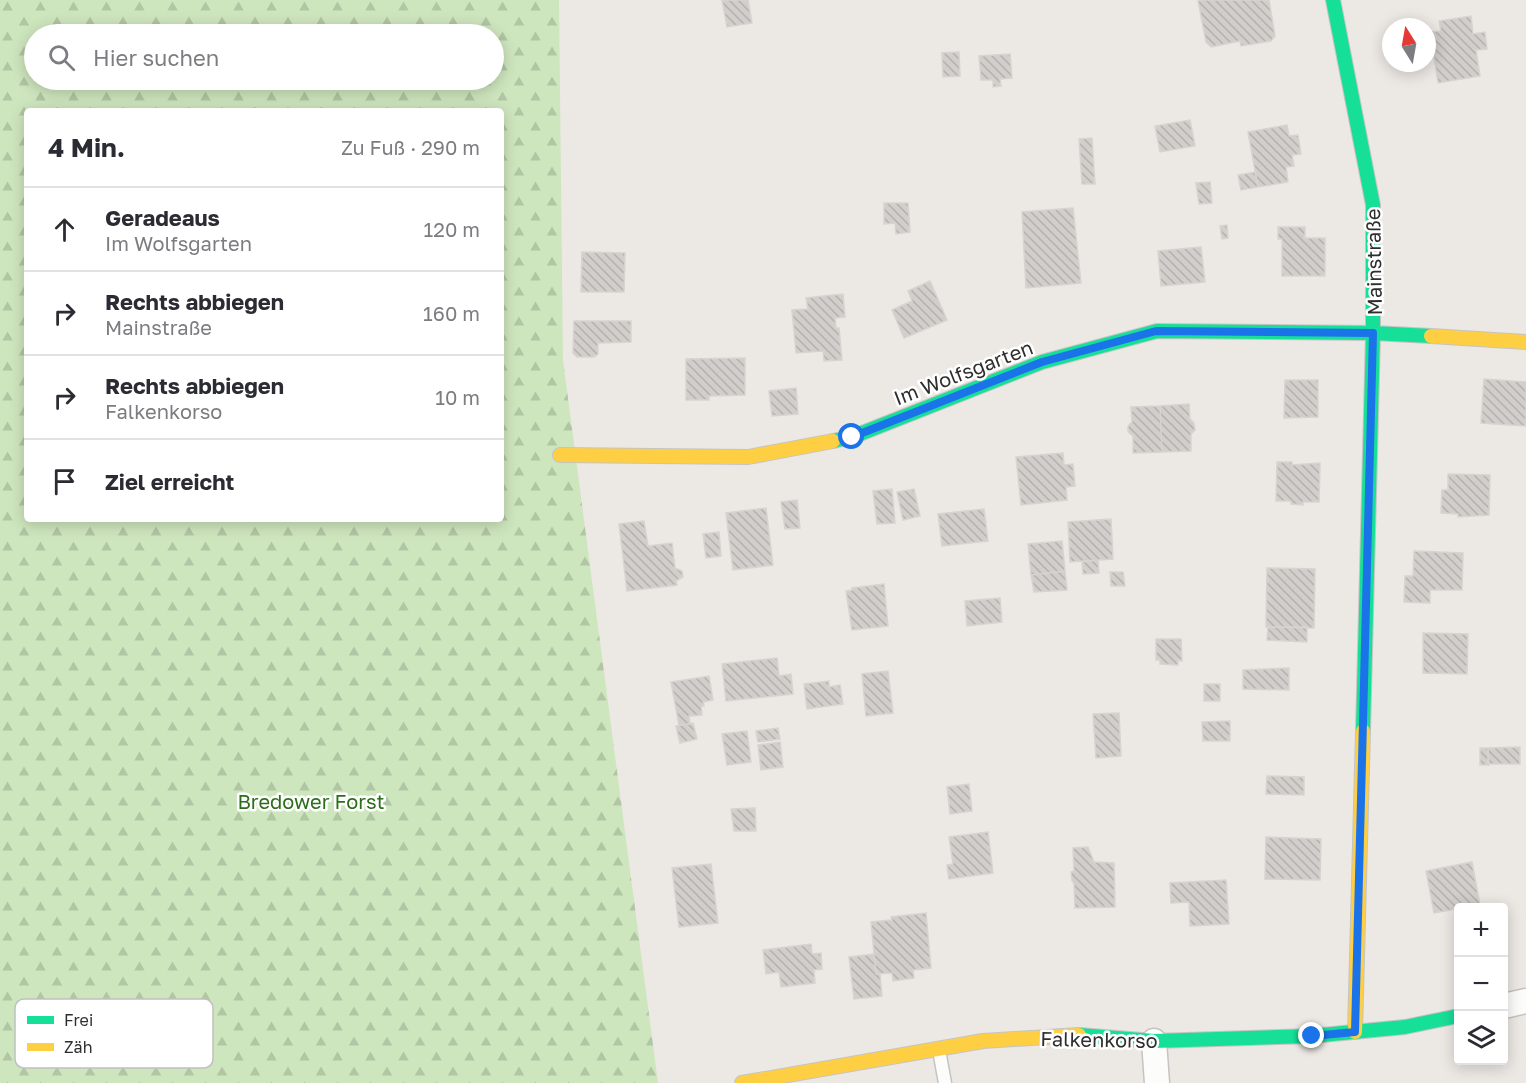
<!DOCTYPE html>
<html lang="de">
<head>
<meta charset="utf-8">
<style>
	body { margin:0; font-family:"Golos Text",sans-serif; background:#f2f2f3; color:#2b2b33 }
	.controls { position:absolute; right:18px; bottom:18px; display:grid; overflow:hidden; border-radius:6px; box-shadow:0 3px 15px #0003 }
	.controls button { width:54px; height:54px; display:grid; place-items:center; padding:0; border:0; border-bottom:2px solid #e1e1e2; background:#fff; color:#2b2b33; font:30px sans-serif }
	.compass { position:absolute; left:1382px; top:18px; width:54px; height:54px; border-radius:50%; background:#fff; box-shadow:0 3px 15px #0003; rotate:349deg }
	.stop { position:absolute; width:18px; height:18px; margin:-14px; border:4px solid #1a73e8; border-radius:50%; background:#fff }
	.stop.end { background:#1a73e8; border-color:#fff; box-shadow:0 2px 6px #0008 }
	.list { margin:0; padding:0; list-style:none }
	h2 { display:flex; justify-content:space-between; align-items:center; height:78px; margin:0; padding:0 24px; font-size:26px }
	h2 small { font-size:20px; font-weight:400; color:#7c7c81 }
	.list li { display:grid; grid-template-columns:39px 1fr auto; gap:18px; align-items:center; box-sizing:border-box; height:84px; padding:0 24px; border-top:2px solid #e1e1e2 }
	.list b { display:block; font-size:22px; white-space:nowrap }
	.list p { margin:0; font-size:20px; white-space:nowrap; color:#7c7c81 }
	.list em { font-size:20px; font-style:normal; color:#7c7c81 }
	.icon { flex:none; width:33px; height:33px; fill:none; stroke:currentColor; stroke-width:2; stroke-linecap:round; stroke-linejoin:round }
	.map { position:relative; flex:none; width:1526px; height:1083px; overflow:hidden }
	.search { position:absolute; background:#fff; box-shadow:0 3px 15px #0003; left:24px; top:24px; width:480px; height:66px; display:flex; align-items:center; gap:15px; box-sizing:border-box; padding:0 21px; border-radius:33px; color:#7c7c81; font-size:22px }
	.panel { position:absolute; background:#fff; box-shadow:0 3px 15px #0003; left:24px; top:108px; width:480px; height:414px; border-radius:6px }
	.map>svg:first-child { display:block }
	.forest { fill:url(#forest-firs); fill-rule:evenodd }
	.building { fill:url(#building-back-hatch); stroke:#d7d4d0; stroke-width:1.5 }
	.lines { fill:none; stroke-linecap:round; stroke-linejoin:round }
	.lane-casing { stroke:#c5c4c5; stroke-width:15 }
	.street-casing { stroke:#c5c4c5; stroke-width:27 }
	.fast-casing { stroke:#c5c4c5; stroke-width:16 }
	.slow-casing { stroke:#c5c4c5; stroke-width:16 }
	.lane { stroke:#fcfcfb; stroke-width:12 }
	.street { stroke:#fcfcfb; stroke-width:24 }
	.fast { stroke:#16e098; stroke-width:14 }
	.slow { stroke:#ffcf43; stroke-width:14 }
	.route { stroke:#1a73e8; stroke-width:8 }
	.labels { text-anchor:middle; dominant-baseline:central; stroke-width:5; stroke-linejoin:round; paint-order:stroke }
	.street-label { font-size:20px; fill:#2e2e2e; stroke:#fff }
	.park-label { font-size:20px; fill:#2c6e1b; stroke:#fff }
	.key { fill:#fff; stroke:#c0c0c0; stroke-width:1.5 }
	.key-label { font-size:16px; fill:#2e2e2e }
</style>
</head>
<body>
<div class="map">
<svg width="1526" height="1083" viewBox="0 0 1526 1083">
	<defs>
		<pattern id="forest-firs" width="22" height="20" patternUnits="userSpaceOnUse" patternTransform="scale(1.5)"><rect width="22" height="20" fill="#cee6be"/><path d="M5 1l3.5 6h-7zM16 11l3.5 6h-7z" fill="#b1c6a4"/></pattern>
		<pattern id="building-back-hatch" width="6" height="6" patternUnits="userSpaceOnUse" patternTransform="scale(1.5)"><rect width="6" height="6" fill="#d1cecb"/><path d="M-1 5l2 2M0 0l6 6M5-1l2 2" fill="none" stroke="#b4b1af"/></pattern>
	</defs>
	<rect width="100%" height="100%" fill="#ece8e4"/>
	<path class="forest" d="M 0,0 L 559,0 L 563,360 L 658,1083 L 0,1083 ZM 34,34 L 494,34 L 494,80 L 34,80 ZM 27,111 L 501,111 L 501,519 L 27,519 Z"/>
	<path class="building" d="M 722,0 L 748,0 L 752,23 L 727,27 Z
		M 1205,0 L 1269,0 L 1275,36 L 1271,41 L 1241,46 L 1240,41 L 1211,47 L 1206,42 L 1198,1 Z
		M 1471,16 L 1473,34 L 1485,32 L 1487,49 L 1476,50 L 1480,76 L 1438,83 L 1430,32 L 1441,31 L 1439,21 Z
		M 959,52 L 960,76 L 943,77 L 942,53 Z
		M 1010,54 L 1012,78 L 1000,79 L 1001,86 L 993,87 L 993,80 L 981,80 L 979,56 Z
		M 1190,120 L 1195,146 L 1160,152 L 1155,126 Z
		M 1287,125 L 1289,136 L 1298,135 L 1301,154 L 1292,155 L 1294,166 L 1286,167 L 1288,182 L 1258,187 L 1248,132 Z
		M 1092,138 L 1095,184 L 1082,184 L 1079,139 Z
		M 1255,172 L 1258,187 L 1241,190 L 1238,175 Z
		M 1210,182 L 1212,203 L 1199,204 L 1196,183 Z
		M 884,203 L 908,203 L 910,232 L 896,234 L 895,223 L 884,224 Z
		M 1073,208 L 1081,283 L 1026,288 L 1022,212 Z
		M 1227,225 L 1228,238 L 1222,239 L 1220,226 Z
		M 1278,227 L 1305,227 L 1305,238 L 1325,238 L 1325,276 L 1282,276 L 1282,239 L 1278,239 Z
		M 1201,247 L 1205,282 L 1161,286 L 1158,251 Z
		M 582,252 L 625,253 L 624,292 L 581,292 Z
		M 930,281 L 947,320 L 904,338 L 892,310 L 912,301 L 908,291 Z
		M 843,294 L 845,317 L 835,318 L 836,328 L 839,328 L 842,360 L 824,361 L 823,351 L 796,353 L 792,310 L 808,309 L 806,298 Z
		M 574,321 L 631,321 L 631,342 L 598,343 L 598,354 L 594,357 L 577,357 L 573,353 Z
		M 745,358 L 745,395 L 709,396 L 709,400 L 686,400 L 686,359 Z
		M 1484,379 L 1526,382 L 1526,426 L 1481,423 Z
		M 1285,380 L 1318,380 L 1318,417 L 1284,418 Z
		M 796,388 L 798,414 L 772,416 L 769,391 Z
		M 1189,404 L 1190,419 L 1194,423 L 1195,430 L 1191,434 L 1191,451 L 1162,452 L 1160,406 Z
		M 1160,406 L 1162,452 L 1133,453 L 1133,436 L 1128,432 L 1128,426 L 1132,422 L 1131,407 Z
		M 1063,453 L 1064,465 L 1073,464 L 1075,486 L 1066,487 L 1067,500 L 1021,505 L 1016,457 Z
		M 1277,462 L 1292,462 L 1292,465 L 1320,463 L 1319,502 L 1303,502 L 1303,505 L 1291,504 L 1291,501 L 1276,501 Z
		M 1448,474 L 1490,475 L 1489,515 L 1458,517 L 1458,514 L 1441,513 L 1442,490 L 1448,490 Z
		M 892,489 L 895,523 L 877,524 L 873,491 Z
		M 914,489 L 920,516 L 903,520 L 897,492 Z
		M 797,500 L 800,528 L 785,529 L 781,502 Z
		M 766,508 L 773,565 L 733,570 L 726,513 Z
		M 984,509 L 988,541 L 942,546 L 938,514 Z
		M 1111,519 L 1113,559 L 1070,562 L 1068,522 Z
		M 644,521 L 648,546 L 672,543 L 675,568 L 682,571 L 683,577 L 676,581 L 677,585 L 627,591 L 619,524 Z
		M 719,532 L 721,556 L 706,558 L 703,534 Z
		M 1062,541 L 1065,571 L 1031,575 L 1028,544 Z
		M 1414,551 L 1463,553 L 1462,590 L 1430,590 L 1430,603 L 1404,602 L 1405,576 L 1413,576 Z
		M 1098,560 L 1099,573 L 1083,574 L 1082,562 Z
		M 1267,568 L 1315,569 L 1314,628 L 1266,627 Z
		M 1065,571 L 1067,590 L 1034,592 L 1031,575 Z
		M 1110,572 L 1123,572 L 1125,586 L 1111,586 Z
		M 884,584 L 888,626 L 852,630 L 846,591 L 852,590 L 852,588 Z
		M 1000,598 L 1002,622 L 967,626 L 965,601 Z
		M 1268,627 L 1307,627 L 1307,642 L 1267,640 Z
		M 1423,633 L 1468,634 L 1467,674 L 1423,673 Z
		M 1156,639 L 1181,639 L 1182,661 L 1178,660 L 1178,665 L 1160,664 L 1160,660 L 1156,660 Z
		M 777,658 L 779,676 L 791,674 L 793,694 L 726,701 L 722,664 Z
		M 1289,668 L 1289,690 L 1243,689 L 1243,670 Z
		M 888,671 L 893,713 L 866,716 L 862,674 Z
		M 709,676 L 713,700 L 703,702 L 704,706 L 701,706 L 702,715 L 689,716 L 690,724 L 679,725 L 671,682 Z
		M 829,681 L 829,687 L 840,685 L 843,704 L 807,709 L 804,684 Z
		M 1204,684 L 1220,684 L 1220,701 L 1204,701 Z
		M 1119,713 L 1121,756 L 1096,758 L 1093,714 Z
		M 1230,721 L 1230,741 L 1203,741 L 1202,722 Z
		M 693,723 L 697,739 L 680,743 L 676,726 Z
		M 778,728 L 780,739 L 758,742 L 756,731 Z
		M 747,731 L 751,762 L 727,765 L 722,734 Z
		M 780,742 L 783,767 L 761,770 L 758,745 Z
		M 1520,747 L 1520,764 L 1488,764 L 1488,748 Z
		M 1480,748 L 1488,748 L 1489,765 L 1480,765 Z
		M 1267,776 L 1304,777 L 1304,795 L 1266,794 Z
		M 969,784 L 972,811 L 950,814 L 947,787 Z
		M 755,808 L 756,831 L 734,831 L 731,809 Z
		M 988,832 L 993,873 L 949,879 L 947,865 L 953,864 L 949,837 Z
		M 1266,837 L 1321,839 L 1320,880 L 1265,879 Z
		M 1088,847 L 1094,862 L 1114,863 L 1115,907 L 1075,908 L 1074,883 L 1072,881 L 1071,872 L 1074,871 L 1073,848 Z
		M 1472,862 L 1480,905 L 1434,913 L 1426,871 Z
		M 711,864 L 718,923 L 679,927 L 672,868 Z
		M 1226,880 L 1229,924 L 1190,926 L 1189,902 L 1171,903 L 1170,883 Z
		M 926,913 L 931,968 L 913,970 L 914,978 L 893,981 L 892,973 L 876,974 L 871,922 L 892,920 L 891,917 Z
		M 811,944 L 812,954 L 821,953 L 822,969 L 814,970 L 815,983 L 781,987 L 779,972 L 766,974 L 763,950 Z
		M 874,954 L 876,974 L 880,974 L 882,996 L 854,999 L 849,957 Z"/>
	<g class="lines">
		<g class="lane-casing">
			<path id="lane" d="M 939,1050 L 945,1083"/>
		</g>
		<g class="street-casing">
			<path id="street" d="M 1504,1006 L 1526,1001
				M 1154,1041 L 1157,1083"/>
		</g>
		<g class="fast-casing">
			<path id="fast" d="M 1333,0 L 1373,205 L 1373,333 L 1363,731
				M 833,441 L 852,437 L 1042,362 L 1157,331 L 1373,333 L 1431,336
				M 1079,1035 L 1154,1041 L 1312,1036 L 1405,1027 L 1458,1016"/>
		</g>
		<g class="slow-casing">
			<path id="slow" d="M 1431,336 L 1526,342
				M 560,455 L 748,457 L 833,441
				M 1355,1032 L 1363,731
				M 742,1083 L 983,1041 L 1079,1035"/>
		</g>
		<use href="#lane" class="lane"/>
		<use href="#street" class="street"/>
		<use href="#fast" class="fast"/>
		<use href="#slow" class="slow"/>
	</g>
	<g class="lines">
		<path class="route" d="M 852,437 L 1042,362 L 1156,331 L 1373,333 L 1355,1032 L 1312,1036"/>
	</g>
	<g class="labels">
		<g class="street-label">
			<text transform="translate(1373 262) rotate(-91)">Mainstraße</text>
			<text transform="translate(963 372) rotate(-21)">Im Wolfsgarten</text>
			<text transform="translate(1099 1039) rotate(1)">Falkenkorso</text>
		</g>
		<g class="park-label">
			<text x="311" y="801">Bredower Forst</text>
		</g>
	</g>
	<rect x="15" y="999" width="198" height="69" rx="9" class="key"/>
	<rect x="27" y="1016" width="27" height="8" fill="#16e098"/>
	<rect x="27" y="1043" width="27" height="8" fill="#ffcf43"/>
	<g class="key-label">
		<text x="64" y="1026">Frei</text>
		<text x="64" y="1053">Zäh</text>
	</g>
</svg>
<div class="controls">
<button>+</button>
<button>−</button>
<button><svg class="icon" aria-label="layers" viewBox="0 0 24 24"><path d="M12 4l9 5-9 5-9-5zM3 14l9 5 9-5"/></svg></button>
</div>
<svg class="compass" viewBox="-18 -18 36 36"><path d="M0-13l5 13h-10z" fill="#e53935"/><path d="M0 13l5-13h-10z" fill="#7c7c81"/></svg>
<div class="stop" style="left:852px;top:437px"></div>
<div class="stop end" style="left:1312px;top:1036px"></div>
<div class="search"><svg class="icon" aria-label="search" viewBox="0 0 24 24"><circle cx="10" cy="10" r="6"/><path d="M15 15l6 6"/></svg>Hier suchen</div>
<section class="panel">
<h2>4 Min.<small>Zu Fuß · 290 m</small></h2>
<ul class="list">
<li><svg class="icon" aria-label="ahead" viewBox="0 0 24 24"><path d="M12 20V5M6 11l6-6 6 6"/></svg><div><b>Geradeaus</b><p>Im Wolfsgarten</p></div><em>120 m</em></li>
<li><svg class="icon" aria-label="right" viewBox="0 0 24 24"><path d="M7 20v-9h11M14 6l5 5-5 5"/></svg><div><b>Rechts abbiegen</b><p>Mainstraße</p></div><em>160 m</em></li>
<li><svg class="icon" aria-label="right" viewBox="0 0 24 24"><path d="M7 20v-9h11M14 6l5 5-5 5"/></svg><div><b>Rechts abbiegen</b><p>Falkenkorso</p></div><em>10 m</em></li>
<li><svg class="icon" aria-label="arrive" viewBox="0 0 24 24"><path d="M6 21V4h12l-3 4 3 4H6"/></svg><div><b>Ziel erreicht</b></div></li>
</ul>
</section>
</div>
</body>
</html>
